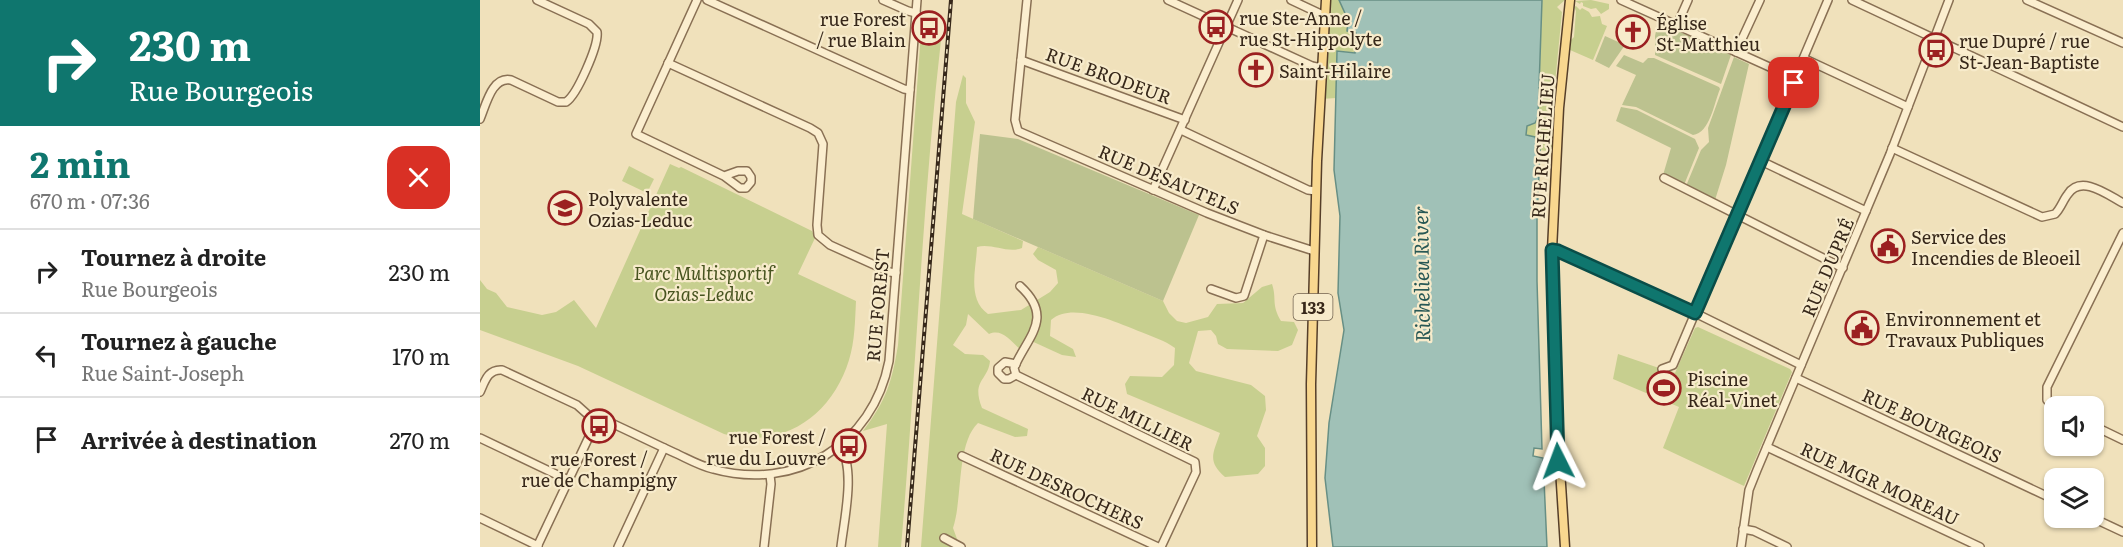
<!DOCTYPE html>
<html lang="fr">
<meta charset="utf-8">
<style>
body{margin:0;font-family:Literata,serif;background:#f2f2f2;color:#222;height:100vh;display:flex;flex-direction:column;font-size:22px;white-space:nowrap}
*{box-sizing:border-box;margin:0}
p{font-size:20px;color:#767676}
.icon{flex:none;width:33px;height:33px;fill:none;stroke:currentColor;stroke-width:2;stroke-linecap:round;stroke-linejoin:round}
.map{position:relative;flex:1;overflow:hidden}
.drawer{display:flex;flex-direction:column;background:#fff;width:480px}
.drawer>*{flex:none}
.hud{background:#0f766e;color:#fff;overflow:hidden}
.buttons{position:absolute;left:1564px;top:396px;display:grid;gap:12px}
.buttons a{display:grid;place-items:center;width:60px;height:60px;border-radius:12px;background:#fff;box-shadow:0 2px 4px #0004;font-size:30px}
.pin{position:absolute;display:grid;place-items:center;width:51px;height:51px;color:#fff;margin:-26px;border-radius:12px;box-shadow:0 3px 9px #0006}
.me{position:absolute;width:66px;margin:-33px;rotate:357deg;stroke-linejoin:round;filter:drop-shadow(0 0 4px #0008)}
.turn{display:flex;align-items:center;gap:21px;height:126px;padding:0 30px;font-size:27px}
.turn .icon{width:78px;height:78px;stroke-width:2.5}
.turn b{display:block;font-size:42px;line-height:51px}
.round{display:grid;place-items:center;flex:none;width:63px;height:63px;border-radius:18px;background:#f2f2f2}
.head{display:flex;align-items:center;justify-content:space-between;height:102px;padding:0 30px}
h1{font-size:36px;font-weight:700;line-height:45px;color:#0f766e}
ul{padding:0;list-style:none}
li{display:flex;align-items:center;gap:18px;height:84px;padding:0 30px;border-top:2px solid #e0e0e0}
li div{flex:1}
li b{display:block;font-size:22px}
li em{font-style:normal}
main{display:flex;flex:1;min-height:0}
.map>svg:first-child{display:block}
.green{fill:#c7cf8f}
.cemetery{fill:#bcc28f}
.water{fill:#a0c1b7;stroke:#678f85;stroke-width:1.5}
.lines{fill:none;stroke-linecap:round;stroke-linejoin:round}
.minor-casing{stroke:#897054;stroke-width:10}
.major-casing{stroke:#553e29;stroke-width:11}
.minor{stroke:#fbeecf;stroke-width:7}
.major{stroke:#f8d78f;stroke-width:8}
.rail-casing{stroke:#37281a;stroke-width:4}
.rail{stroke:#f7ebcb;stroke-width:1.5;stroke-dasharray:4.5;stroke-linecap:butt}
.route-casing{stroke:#0a4d48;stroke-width:15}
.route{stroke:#0f766e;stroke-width:10}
.labels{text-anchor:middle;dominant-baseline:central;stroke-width:4.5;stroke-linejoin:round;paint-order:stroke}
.shield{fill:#f7ebcb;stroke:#71624f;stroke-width:1.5}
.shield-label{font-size:16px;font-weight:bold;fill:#37281a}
.poi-label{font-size:18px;fill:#37281a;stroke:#f7ebcb;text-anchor:start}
.street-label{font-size:18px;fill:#37281a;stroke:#f7ebcb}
.park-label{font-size:18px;font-style:italic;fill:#47541f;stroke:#f7ebcb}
.water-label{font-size:20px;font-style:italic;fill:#285855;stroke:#f7ebcb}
</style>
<main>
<section class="drawer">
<div class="hud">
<div class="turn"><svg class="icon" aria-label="right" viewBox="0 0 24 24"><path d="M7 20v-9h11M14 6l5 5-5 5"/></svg><div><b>230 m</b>Rue Bourgeois</div></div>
</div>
<div class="head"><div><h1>2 min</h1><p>670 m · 07:36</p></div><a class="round" style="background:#d93025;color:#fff"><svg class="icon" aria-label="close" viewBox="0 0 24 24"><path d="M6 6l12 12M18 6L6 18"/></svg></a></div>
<ul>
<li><svg class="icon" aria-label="right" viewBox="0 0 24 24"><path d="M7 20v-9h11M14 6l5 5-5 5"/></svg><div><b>Tournez à droite</b><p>Rue Bourgeois</p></div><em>230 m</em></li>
<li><svg class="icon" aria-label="left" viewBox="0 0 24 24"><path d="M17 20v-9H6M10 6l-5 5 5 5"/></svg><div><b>Tournez à gauche</b><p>Rue Saint-Joseph</p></div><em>170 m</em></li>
<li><svg class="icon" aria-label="arrive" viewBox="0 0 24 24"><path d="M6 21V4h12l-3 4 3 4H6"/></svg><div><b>Arrivée à destination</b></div><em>270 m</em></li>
</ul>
</section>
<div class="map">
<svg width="1643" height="547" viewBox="0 0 1643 547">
<rect width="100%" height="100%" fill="#f0e1bb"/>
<g class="green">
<path d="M848 0H859L868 20 867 30 876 33V53L857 51 856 98 841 99Z"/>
<path d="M1062 0H1085L1077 7 1082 12 1075 83 1071 84 1076 96 1072 152 1060 150 1055 137 1046 135 1047 126 1055 123 1058 117Z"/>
<path d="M1111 0 1129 4V9L1121 14 1116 8 1111 9 1103 6V3L1101 2 1100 4 1095 1Z"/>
<path d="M1096 6 1100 10 1102 8 1109 12 1112 17 1120 16 1122 24 1127 26 1113 60 1090 50 1091 40 1094 37 1096 11 1094 7Z"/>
<path d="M442 19 462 31C442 203 436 375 421 547H398L407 424 383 431C406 401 412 382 418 345Z"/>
<path d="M483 75 486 78V103L495 122 482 214 543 241 542 248C528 254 512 243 497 247 496 270 487 299 508 314L541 310 570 292 578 283 576 270 558 260 553 254 558 247 683 301 689 313 697 321 706 323 728 317 737 304 763 303 782 287 792 284C797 299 791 304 801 321L814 322 818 330 812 345 798 351 747 349 738 344 736 336 731 330 718 331 709 363 716 371 771 385 785 396 786 410 777 436 785 448V466L778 474 745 477C727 461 733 454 740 433L647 394 645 384 650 376 682 377 694 365 695 348C684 340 673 337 661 332 638 323 592 301 571 320L570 336 593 349 596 357 582 355 547 339 541 350C531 342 523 328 509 334L488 314 486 325 473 345 485 354 503 355 510 361C508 381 491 380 502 408L548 429 547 436 535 437 498 423C476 444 483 498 473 528L480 547H441L476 102Z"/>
<path d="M190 164 199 168 201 167 332 231 335 238 318 274 376 301C375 320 375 341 369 360 352 416 302 450 244 434L98 366 0 330V280L7 289 16 293 27 307 62 315 76 312 94 300 116 328Z"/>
<path d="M149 166 174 179 167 193 142 181Z"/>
<path d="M1218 327 1310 369 1312 372 1264 486 1183 448 1199 407 1133 379 1138 354 1179 368 1178 372 1189 370 1195 373 1215 328Z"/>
</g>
<g class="cemetery">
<path d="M1178 22 1251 55 1241 84 1175 55V36Z"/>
<path d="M1125 36 1145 45 1129 68 1115 61Z"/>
<path d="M1144 55 1163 63 1168 58H1174L1239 87 1240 89C1234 103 1230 133 1213 135L1156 107 1142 105 1156 75 1136 66Z"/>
<path d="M1254 57 1269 64 1246 165 1235 200 1206 186 1221 150 1229 142 1228 128Z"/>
<path d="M1141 107 1157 110 1215 139 1219 148 1204 185 1183 175 1191 148 1136 121Z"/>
<path d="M500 134 538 139 719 215 683 301 493 219Z"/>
</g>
<g class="water">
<path d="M859 0H1062L1058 117 1055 123 1047 126 1046 135 1055 137 1060 150 1057 220V281L1062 449 1054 448 1053 456 1063 458 1067 547H853L845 478 849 423 864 330 858 293 860 216 854 170 857 51 875 53 876 33 867 31 868 20Z"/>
<path d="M1187 375 1195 378 1192 386 1198 389 1194 400 1172 391 1177 380 1184 382Z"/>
</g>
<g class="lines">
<defs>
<g id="minor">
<path d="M217 0 156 134 244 176 260 188H266L271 182V177L267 171H258L244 176"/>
<path d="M227 0 424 89 430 90"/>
<path d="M403 0 428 11 436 13"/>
<path d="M547 0 535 120 538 131 727 213 784 235 834 251"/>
<path d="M688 0 832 66 841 68"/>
<path d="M811 0 845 16"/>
<path d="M1141 0 1316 79"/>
<path d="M1372 0 1643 127"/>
<path d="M1547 0 1643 43"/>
<path d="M1197 25 1208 0"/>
<path d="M1256 52 1280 0"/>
<path d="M1325 59 1428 107"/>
<path d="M541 60 705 120"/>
<path d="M188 63 330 128 338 133 343 144 337 225 338 235 350 245 410 272 416 273"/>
<path d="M0 119C6 105 12 76 31 80L78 102H86C97 95 119 45 117 32L109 24 57 0"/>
<path d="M701 130 828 190 836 191"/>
<path d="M1412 148 1562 217 1575 214C1581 208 1583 200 1588 194 1601 174 1628 195 1643 203"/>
<path d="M1281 161 1386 211"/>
<path d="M1184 178 1363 268"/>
<path d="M673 190 758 0"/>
<path d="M1072 250 1078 251 1209 310 1321 365"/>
<path d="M540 286C575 318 547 337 534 368L536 375 715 462 716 472 681 547"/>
<path d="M731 289 756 298 764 296 784 235"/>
<path d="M536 364 525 362 518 368V373L524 379H529L536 375"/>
<path d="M1182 369 1193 365 1348 0"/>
<path d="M1316 378 1575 500"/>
<path d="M0 392C5 381 8 369 22 370L97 405 116 422H129C151 432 173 443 195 453 208 459 220 466 233 469 315 492 393 445 409 361L437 0"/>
<path d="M1575 408 1567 400V387L1643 233"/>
<path d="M1614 426 1643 440"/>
<path d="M0 438 88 480"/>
<path d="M360 446C376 469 364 520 361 547"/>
<path d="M1287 447 1500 547"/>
<path d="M482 456 678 547"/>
<path d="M0 518 58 546"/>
<path d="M1613 518 1643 532"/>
<path d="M1263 529 1274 531 1307 547"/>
<path d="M464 538 481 547"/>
<path d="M57 547 116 422"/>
<path d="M138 547 184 448"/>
<path d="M284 547 291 484 290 475"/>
<path d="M1261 547 1269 490 1277 470 1410 154 1469 0"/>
</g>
<g id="major">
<path d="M832 547 831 384 837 161 846 0"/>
<path d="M1085 547 1075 390 1072 250 1079 108 1090 0"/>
</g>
</defs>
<use href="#minor" class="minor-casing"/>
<use href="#major" class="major-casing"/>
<use href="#minor" class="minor"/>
<use href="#major" class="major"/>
<defs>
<path id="rail" d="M427 547 471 0"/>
</defs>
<use href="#rail" class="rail-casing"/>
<use href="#rail" class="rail"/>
</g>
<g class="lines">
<defs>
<path id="route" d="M1078 461 1072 250 1078 251 1215 313 1314 83"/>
</defs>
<use href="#route" class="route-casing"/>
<use href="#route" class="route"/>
</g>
<defs>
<symbol id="bus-ring" viewBox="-11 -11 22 22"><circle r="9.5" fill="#f7ebcb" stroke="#9b2021" stroke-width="1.5"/><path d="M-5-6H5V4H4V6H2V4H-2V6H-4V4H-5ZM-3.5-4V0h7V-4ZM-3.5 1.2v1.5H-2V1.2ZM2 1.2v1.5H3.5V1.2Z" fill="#9b2021"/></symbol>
<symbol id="church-ring" viewBox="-11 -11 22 22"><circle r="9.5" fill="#f7ebcb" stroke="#9b2021" stroke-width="1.5"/><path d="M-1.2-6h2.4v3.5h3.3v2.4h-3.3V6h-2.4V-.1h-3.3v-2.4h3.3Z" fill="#9b2021"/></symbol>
<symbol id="school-ring" viewBox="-11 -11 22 22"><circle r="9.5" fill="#f7ebcb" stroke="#9b2021" stroke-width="1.5"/><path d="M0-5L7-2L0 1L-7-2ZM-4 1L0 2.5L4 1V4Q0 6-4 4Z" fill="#9b2021"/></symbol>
<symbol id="civic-ring" viewBox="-11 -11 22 22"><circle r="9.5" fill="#f7ebcb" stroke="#9b2021" stroke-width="1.5"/><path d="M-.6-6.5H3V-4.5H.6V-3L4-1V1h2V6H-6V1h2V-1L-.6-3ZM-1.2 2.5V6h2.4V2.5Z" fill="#9b2021"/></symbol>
<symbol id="stadium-ring" viewBox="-11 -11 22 22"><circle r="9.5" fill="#f7ebcb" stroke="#9b2021" stroke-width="1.5"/><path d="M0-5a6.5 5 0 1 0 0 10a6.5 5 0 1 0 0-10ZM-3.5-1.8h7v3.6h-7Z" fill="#9b2021"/></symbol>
</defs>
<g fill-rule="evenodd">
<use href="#bus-ring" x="717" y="8" width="38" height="38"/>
<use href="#bus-ring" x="430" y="9" width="38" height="38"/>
<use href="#church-ring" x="1134" y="13" width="38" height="38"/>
<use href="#bus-ring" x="1437" y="31" width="38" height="38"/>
<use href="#church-ring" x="757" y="51" width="38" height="38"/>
<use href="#school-ring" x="66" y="189" width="38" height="38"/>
<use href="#civic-ring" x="1389" y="227" width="38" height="38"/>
<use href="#civic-ring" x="1363" y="309" width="38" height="38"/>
<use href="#stadium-ring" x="1165" y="369" width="38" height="38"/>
<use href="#bus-ring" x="100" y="407" width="38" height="38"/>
<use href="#bus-ring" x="350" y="427" width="38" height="38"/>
</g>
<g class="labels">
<rect class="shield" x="813.5" y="294" width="39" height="26" rx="4.5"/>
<g class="shield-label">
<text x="833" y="307">133</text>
</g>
<g class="poi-label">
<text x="759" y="17">rue Ste-Anne /<tspan x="759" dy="21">rue St-Hippolyte</tspan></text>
<text x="426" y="18" text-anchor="end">rue Forest<tspan x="426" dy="21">/ rue Blain</tspan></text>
<text x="1176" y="22">Église<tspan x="1176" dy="21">St-Matthieu</tspan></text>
<text x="1479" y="40">rue Dupré / rue<tspan x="1479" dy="21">St-Jean-Baptiste</tspan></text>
<text x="799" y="70">Saint-Hilaire</text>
<text x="108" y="198">Polyvalente<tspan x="108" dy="21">Ozias-Leduc</tspan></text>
<text x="1431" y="236">Service des<tspan x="1431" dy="21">Incendies de Bleoeil</tspan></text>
<text x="1405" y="318">Environnement et<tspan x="1405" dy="21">Travaux Publiques</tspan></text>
<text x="1207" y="378">Piscine<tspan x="1207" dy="21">Réal-Vinet</tspan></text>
<text x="346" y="436" text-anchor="end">rue Forest /<tspan x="346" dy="21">rue du Louvre</tspan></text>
<text x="119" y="458" text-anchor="middle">rue Forest /<tspan x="119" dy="21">rue de Champigny</tspan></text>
</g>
<g class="street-label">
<text transform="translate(629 75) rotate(20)">RUE BRODEUR</text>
<text transform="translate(1062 146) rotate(-86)">RUE RICHELIEU</text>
<text transform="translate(689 179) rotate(23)">RUE DESAUTELS</text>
<text transform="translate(1347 267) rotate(-67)">RUE DUPRÉ</text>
<text transform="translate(397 305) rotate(-85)">RUE FOREST</text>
<text transform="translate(658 418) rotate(26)">RUE MILLIER</text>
<text transform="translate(1452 425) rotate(25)">RUE BOURGEOIS</text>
<text transform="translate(1400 483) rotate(25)">RUE MGR MOREAU</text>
<text transform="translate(587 488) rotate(25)">RUE DESROCHERS</text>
</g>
<g class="park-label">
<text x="224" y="272">Parc Multisportif<tspan x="224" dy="21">Ozias-Leduc</tspan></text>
</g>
<g class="water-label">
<text transform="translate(940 274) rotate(-91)">Richelieu River</text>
</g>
</g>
</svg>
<div class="buttons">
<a><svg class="icon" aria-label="sound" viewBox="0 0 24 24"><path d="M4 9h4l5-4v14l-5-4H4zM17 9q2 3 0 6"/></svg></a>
<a><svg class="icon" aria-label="layers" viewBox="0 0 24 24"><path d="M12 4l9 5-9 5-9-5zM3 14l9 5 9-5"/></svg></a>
</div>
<div class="pin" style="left:1314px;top:83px;background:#d93025"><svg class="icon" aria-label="arrive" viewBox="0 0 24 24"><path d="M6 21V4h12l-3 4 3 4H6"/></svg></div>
<svg class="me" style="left:1078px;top:461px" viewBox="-20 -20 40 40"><path d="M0-17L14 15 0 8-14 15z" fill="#0f766e" stroke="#fff" stroke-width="4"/></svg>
</div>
</main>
